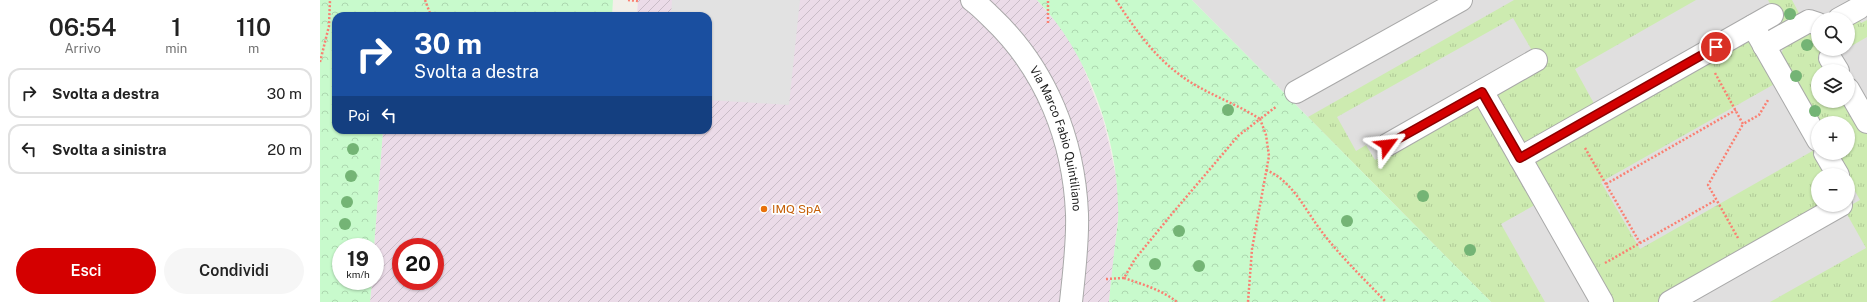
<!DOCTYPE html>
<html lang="it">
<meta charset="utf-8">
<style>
body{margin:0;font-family:"Public Sans",sans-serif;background:#f6f6f6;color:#222;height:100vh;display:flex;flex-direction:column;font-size:15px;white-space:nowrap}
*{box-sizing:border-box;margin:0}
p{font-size:13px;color:#767676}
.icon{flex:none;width:22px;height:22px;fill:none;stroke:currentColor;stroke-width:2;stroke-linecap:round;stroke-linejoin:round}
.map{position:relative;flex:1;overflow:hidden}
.sheet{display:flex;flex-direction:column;background:#fff;width:320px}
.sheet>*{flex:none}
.hud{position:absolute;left:12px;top:12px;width:380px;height:122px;border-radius:12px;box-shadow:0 1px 3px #0004;background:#1a4fa0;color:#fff;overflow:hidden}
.fabs{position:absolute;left:1491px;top:12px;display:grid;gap:8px}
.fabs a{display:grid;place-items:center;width:44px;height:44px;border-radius:50%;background:#fff;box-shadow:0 1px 3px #0004;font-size:20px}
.speed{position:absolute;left:12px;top:238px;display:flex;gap:8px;font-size:20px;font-weight:700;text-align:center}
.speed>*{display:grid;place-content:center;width:52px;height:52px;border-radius:50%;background:#fff;box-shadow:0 1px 3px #0004;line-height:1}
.speed small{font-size:10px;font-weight:400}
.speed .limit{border:6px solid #d22;background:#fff;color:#111}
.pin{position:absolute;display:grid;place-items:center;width:34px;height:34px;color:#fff;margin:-17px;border:2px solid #fff;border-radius:50%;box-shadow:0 1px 4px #0007}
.me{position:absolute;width:44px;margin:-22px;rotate:60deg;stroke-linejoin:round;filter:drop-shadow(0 0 3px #0008)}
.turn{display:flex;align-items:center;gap:14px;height:84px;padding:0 16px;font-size:18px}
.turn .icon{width:52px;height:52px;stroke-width:2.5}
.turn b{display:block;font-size:28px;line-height:34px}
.then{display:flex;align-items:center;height:38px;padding:0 16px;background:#0003;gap:8px;font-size:15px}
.eta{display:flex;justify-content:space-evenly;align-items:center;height:68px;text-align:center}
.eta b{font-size:24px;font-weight:600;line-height:28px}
.action{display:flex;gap:8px;margin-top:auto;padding:8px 16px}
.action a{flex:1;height:46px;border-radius:24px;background:#d40000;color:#fff;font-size:16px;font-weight:600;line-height:46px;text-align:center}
.action a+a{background:#f6f6f6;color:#222}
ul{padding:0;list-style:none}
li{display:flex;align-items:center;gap:12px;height:50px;margin:0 8px 6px;padding:0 8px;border:2px solid #e0e0e0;border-radius:12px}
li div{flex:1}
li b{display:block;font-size:15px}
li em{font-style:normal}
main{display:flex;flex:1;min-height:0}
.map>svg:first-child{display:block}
.residential{fill:#e0dfdf;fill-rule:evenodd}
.industrial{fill:url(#industrial-furrows);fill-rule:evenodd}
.grass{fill:url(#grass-tufts)}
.park{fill:url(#park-crowns)}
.parking{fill:#e2e2e2}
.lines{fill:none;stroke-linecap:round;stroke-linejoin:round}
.minor-casing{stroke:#a9a9a9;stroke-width:24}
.path{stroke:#fa8072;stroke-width:2.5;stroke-dasharray:2 2;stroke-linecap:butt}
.minor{stroke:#fff;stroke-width:22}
.tree{fill:#74b475}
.route-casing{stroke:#8a0000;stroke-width:10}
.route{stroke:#d40000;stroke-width:7}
.food-dot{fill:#e8710a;stroke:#fff;stroke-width:1.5}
.labels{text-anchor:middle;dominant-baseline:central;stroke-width:3.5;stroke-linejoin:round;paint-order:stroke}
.street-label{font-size:12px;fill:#222;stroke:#fff}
.food-label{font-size:12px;fill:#c56008;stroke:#fff;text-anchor:start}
</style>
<main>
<section class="sheet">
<div class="eta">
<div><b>06:54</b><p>Arrivo</p></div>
<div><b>1</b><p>min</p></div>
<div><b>110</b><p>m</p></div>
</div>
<ul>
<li><svg class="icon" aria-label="right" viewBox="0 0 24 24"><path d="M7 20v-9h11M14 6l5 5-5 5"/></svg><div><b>Svolta a destra</b></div><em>30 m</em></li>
<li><svg class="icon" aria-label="left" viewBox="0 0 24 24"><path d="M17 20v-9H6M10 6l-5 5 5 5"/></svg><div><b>Svolta a sinistra</b></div><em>20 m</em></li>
</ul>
<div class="action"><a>Esci</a><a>Condividi</a></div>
</section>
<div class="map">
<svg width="1547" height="302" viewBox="0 0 1547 302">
<defs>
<pattern id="industrial-furrows" width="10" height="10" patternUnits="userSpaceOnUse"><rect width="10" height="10" fill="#ebdbe8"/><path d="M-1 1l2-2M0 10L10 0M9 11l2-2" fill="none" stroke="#c9bcc7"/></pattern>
<pattern id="grass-tufts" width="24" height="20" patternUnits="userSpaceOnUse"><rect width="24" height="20" fill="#cdebb0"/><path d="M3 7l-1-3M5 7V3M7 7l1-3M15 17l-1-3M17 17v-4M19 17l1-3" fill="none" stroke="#b0c997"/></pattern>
<pattern id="park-crowns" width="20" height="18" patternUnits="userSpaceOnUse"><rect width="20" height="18" fill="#c8facc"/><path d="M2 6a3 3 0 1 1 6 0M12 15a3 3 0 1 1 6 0" fill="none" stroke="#acd6af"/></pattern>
</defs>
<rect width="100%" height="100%" fill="#f2efe9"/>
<path class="residential" d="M872 0H1547V302H1171ZM1498 19H1528V49H1498ZM1498 71H1528V101H1498ZM1498 123H1528V153H1498ZM1498 175H1528V205H1498Z"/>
<path class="industrial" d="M318 0H717L743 30 760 58 783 119 790 148 796 176 799 209 789 302H50L52 281H55L54 247 63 130H388V16H317ZM81 247H115V281H81Z"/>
<g class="grass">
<path d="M1194 0H1376L1255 69 1277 109 1203 151 1171 94 1221 66 1193 18 1017 117 1036 151 1046 145 1055 160 1161 99 1220 202 1181 224 1225 302H1171L988 117Z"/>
<path d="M1448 0H1472L1480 15 1446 35 1441 28 1458 18Z"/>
<path d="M1539 19 1541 23 1547 20V37L1528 48V25Z"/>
<path d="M1488 29 1496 43 1498 42V49H1525L1505 61 1511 71H1498V101H1528L1547 134V302H1450L1546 248 1524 209 1540 200 1528 179V175L1513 153H1528V123H1498L1460 60 1465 41Z"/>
<path d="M1430 34 1458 82 1281 182 1320 249 1496 149 1511 175H1498V205H1511L1340 302H1289L1208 160Z"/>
</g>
<g class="park">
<path d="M0 0H293L292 16H16V130H63L54 247H21V281H52L50 302H0Z"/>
<path d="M717 0H872L1171 302H789C791 281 793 260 796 238 797 228 799 218 798 208 798 137 767 51 717 0Z"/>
</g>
<path class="parking" d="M352 0H480L469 105 388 100V16H351Z"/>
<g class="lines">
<defs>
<g id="minor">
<path id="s1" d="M652 0C659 5 666 12 672 18 726 69 754 140 757 214 758 243 754 273 751 302"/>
<path d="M1519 19 1539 8 1546 0"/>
<path d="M1433 26 1498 140"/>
<path d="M1444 46 1489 21 1498 24"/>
<path d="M1510 58 1518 71"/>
<path d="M1528 89 1547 122"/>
<path d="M1162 91 1282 302"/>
<path d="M976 92 1141 0"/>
<path d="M1067 145 1216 60"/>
<path d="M1505 153 1518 175"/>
<path d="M1200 158 1452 15"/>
<path d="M1350 302 1521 205"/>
</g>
</defs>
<use href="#minor" class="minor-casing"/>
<g class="path">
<path d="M105 0 111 16"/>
<path d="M308 0 318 1"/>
<path d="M796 0C818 34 841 66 877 86 898 98 920 106 940 119L957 106"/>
<path d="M728 23V0"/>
<path d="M0 62 9 26 10 0"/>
<path d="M1395 73 1423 124 1439 115 1448 100"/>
<path d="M1265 148 1320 243"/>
<path d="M946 170C973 181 985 210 1002 232 1021 257 1044 279 1066 302"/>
<path d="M1286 184 1416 110"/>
<path d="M1418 238 1388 185 1423 124"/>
<path d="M1285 263 1396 200"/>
<path d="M804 278C822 284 842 290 857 302"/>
<path d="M786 279 804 278 815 259 851 215 918 136 940 119 946 135 949 156 932 249 928 302"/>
</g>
<use href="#minor" class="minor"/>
</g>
<g class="tree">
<circle cx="1470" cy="14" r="6"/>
<circle cx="1487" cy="45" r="6"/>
<circle cx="1476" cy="76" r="6"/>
<circle cx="908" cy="110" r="6"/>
<circle cx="1495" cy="111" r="6"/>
<circle cx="33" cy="149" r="6"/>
<circle cx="31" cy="176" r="6"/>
<circle cx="1103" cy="196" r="6"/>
<circle cx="27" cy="202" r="6"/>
<circle cx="1027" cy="221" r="6"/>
<circle cx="25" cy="224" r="6"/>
<circle cx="859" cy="231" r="6"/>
<circle cx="1150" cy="250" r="6"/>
<circle cx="835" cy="264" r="6"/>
<circle cx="879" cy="266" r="6"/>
</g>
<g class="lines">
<defs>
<path id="route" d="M1067 145 1162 92 1200 158 1396 47"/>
</defs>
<use href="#route" class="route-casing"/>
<use href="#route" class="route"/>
</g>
<circle class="food-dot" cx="444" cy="209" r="4"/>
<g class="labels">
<g class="street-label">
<text stroke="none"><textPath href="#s1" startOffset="167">Via Marco Fabio Quintiliano</textPath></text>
</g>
<g class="food-label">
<text x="452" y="209">IMQ SpA</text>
</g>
</g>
</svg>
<div class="fabs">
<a><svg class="icon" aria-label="search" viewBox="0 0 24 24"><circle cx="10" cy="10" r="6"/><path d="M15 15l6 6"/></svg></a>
<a><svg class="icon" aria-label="layers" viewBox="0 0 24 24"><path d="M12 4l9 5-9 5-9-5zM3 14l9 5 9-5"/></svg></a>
<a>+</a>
<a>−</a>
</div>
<div class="speed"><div>19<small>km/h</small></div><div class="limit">20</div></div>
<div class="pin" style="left:1396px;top:47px;background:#d93025"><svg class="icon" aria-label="arrive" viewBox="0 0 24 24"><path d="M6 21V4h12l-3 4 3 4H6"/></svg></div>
<svg class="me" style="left:1067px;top:145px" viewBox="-20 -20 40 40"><path d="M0-17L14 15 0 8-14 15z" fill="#d40000" stroke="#fff" stroke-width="4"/></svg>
<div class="hud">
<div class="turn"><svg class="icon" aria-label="right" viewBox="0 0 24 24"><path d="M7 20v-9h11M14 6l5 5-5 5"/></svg><div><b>30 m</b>Svolta a destra</div></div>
<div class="then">Poi<svg class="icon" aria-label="left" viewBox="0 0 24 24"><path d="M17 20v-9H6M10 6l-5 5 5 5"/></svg></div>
</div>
</div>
</main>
